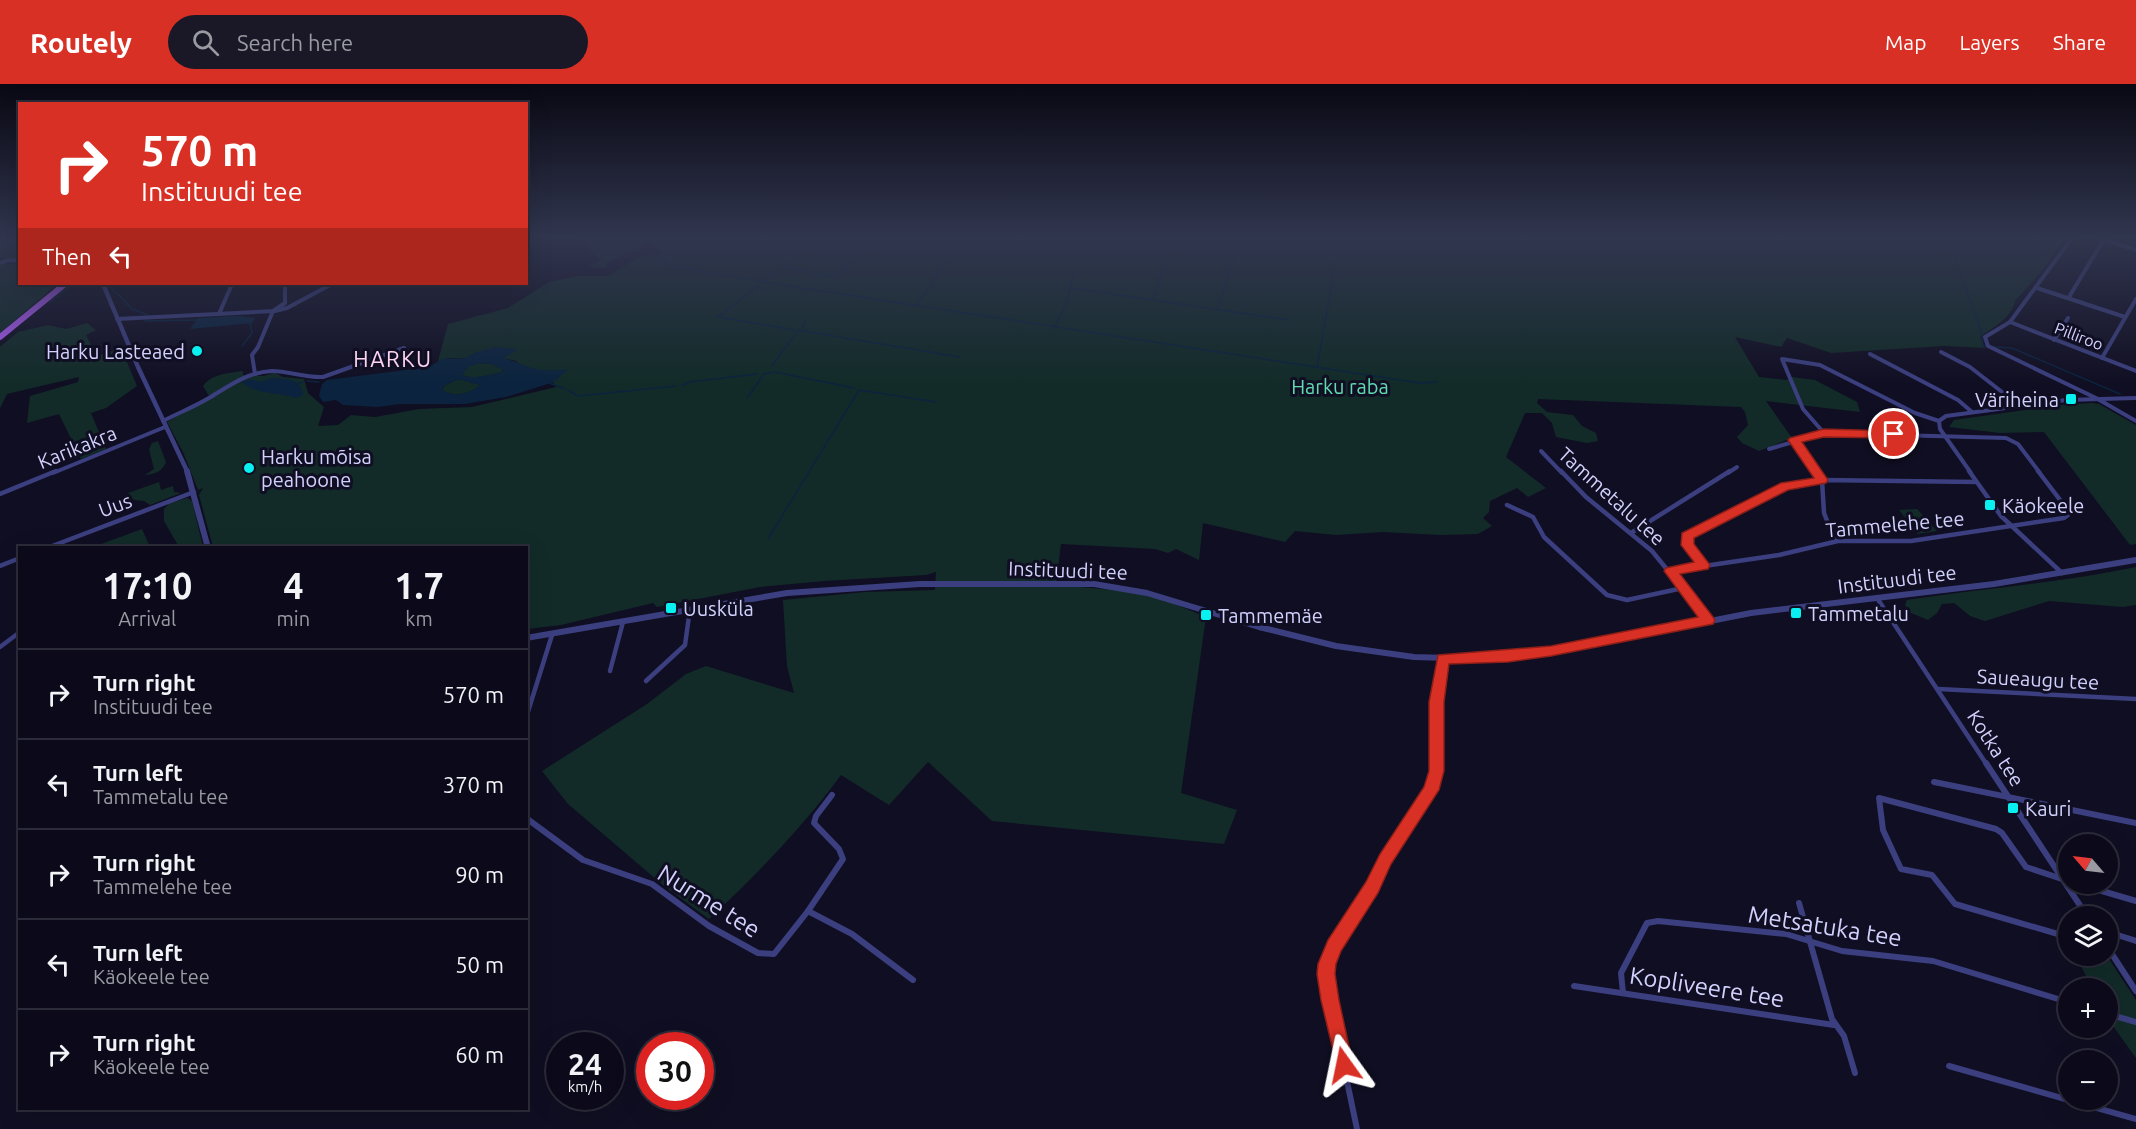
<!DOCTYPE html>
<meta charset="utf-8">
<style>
body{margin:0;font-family:Ubuntu,sans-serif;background:#1a1827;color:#f1f3f6;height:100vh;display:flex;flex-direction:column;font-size:22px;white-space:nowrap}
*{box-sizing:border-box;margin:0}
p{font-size:20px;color:#9a9aa2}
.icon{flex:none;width:33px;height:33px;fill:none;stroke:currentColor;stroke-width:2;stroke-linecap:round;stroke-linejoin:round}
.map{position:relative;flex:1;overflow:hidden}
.details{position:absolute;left:18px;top:462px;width:510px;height:564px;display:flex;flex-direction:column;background:#0c0a1a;border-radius:0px;box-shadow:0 6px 24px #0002,0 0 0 2px #2c2b39}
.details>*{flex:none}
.hud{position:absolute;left:18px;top:18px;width:510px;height:183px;border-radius:0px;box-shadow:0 6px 24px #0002,0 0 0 2px #2c2b39;background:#d93025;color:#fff;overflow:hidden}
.needle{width:39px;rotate:298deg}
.buttons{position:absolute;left:2058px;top:750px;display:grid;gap:12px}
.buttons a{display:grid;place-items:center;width:60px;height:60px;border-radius:50%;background:#0c0a1a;box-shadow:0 6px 24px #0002,0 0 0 2px #2c2b39;font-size:30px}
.speed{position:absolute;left:546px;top:948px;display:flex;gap:12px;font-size:30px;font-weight:700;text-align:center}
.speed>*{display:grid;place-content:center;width:78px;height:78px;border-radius:50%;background:#0c0a1a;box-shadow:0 6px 24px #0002,0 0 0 2px #2c2b39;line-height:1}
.speed small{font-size:15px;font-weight:400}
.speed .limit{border:9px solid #d22;background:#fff;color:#111}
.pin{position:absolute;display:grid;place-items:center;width:51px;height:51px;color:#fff;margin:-26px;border:3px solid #fff;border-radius:50%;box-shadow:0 2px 6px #0007}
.me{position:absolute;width:66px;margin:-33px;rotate:348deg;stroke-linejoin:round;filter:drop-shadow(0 0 4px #0008)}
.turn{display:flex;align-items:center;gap:21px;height:126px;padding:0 24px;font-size:27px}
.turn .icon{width:78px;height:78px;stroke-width:2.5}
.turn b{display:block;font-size:42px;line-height:51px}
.then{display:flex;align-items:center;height:57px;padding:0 24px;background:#0003;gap:12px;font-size:22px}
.eta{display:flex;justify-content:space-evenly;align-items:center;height:102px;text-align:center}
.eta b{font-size:36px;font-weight:700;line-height:42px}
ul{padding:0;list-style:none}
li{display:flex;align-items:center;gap:18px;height:90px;padding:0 24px;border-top:2px solid #2c2b39}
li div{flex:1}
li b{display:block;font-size:22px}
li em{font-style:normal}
header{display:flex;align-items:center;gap:36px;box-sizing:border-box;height:84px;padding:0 30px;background:#d93025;color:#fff}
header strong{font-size:28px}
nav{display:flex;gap:33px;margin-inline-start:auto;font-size:21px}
.search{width:420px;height:54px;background:#1a1827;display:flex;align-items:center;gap:15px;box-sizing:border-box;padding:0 21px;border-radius:33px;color:#9a9aa2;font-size:22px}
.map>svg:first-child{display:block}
.green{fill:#122b28}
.water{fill:#0b233e;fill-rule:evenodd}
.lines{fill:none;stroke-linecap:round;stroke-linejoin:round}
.stream{stroke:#0b233e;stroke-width:1.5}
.minor-far2{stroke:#3b3f7f;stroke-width:4}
.minor-far1{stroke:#3b3f7f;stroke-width:4.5}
.minor{stroke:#3b3f7f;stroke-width:6}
.tertiary-far1{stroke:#3b3f7f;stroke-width:4.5}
.tertiary{stroke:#3b3f7f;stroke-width:6}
.primary{stroke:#af5cf9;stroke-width:6}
.route{fill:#d93025;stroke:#8d1f18;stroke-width:1.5}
.poi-dot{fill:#09f0f1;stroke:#100e22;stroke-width:2}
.labels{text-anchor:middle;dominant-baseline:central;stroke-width:6;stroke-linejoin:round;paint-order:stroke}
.far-street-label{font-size:16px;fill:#d2d1fd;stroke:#100e22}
.poi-label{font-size:20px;fill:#d2d1fd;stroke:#100e22;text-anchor:start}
.park-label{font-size:20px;fill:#60dab0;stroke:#100e22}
.street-label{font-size:20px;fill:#d2d1fd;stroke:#100e22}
.quarter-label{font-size:22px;letter-spacing:1.5px;fill:#fdd3f2;stroke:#100e22}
.near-street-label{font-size:24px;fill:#d2d1fd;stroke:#100e22}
</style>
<header>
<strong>Routely</strong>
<div class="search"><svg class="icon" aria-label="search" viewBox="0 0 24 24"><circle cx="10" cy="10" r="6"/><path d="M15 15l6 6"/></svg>Search here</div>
<nav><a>Map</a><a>Layers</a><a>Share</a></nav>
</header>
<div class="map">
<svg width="2136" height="1045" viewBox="0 0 2136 1045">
<rect width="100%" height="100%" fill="#100e22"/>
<g class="green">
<path d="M0 154H19V176L0 173Z"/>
<path d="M579 154H2065L2042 187 2015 217C2012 234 1992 244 1980 253L1985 264 1944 262 1831 269 1787 254 1781 263 1735 253 1759 293 1786 296 1792 293 1815 296 1857 318 1860 328 1766 317 1792 354 1759 367 1742 359 1737 353 1748 341 1745 328 1741 323 1538 315 1537 319 1547 328 1573 331 1582 342 1596 349 1598 357 1587 359 1556 353 1552 339 1542 329H1525L1506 373 1546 404 1528 413 1517 404 1490 417 1489 428 1483 434 1492 442 1478 450 1440 451 1383 448 1336 451 1295 447 1285 458 1203 439 1199 476 1176 465 1168 469 1155 465 1061 460 1056 501 1137 508 1163 515 1206 533 1181 709 1237 726 1224 760 992 737 928 678 889 721 841 691C802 744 757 790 709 835L664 802 568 720 542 687 647 620 686 590 706 582 794 609 787 582 783 516 865 508 935 506 936 488 926 491 824 497 760 503 657 523 653 519 561 541 527 545 526 464 213 463 199 411 203 404 198 406 183 368 167 338 184 328 186 324 209 312 203 302C211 290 229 289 243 287V291L263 292 275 289 283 293 304 295 308 309 324 323 318 342 338 341 351 331 375 333 419 325 472 323 556 303 545 288 522 283 516 277 502 274 509 270 477 268 466 274H449L438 277 448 240 508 224 549 198 578 192H608L639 173 654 170 658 171 662 167 646 157 637 165 606 179V184L588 183 600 176Z"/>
<path d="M5 179 19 181 20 200H55L47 209 0 249V182Z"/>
<path d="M87 239 96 246 86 251 97 272 121 264 137 302 106 324 91 329 106 365 81 375 59 330 27 339 30 312 78 298 79 293 7 310 0 324V263L18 248 48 241 66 245Z"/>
<path d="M480 279 491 280 504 285 502 288C491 291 473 296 462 291L468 282Z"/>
<path d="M458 295 481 301C470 310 453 314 442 306L445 301Z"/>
<path d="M2092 319 2099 320 2136 341V460L2130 461 2044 348 2000 349 1949 343 1954 336 2061 321Z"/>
<path d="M158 357 166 378C162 388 155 390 145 391L154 385 149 365 152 359Z"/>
<path d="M159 398 161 406 173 402 174 408 181 409 150 421 144 417 134 416 128 409Z"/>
<path d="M187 414 192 417 203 463H179L164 437V425L170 419Z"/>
<path d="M1917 425 1937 447 1918 450 1899 426Z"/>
<path d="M142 445 150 463H93Z"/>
<path d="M2136 483V521L2123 523 2049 517 1985 537 1970 532 1954 519 1942 520 1937 529 1928 536 1911 529 1905 521 1907 516C1983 504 2060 499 2136 483Z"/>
<path d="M2076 872H2107L2136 916V974L2108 935V904H2092Z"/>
</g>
<g class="water">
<path d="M240 232 255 234 252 239 190 245 198 234Z"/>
<path d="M495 263 516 265V267L503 274C531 282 535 290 568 285L554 298 506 313 465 320H400L378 323 343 321 336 316 323 318 319 312 322 300 327 296 429 283 442 275 466 274 477 268ZM480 279 491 280 504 286 502 288C490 291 473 296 462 291L468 283ZM458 295 480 301C470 310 454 314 442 306L445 301Z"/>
<path d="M271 294C284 294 302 295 303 311L296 314C278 308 257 311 241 298L250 295 261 298Z"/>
</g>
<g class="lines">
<g class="stream">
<path d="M620 154 640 162 638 166 649 169"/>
<path d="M1948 154 1981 247 1983 262H1985"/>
<path d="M652 171 673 182 764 198 1420 299 1437 298"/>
<path d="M783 183 823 154"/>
<path d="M780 186 783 183 834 193 878 154"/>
<path d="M765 197 777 189"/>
<path d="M109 200 114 208"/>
<path d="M759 201 718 233 794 246"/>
<path d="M1071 204 1289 236"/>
<path d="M116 208 132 225 148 231"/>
<path d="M1153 216 1173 154"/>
<path d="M50 218 73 200"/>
<path d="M916 222 963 154"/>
<path d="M1218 225 1239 154"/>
<path d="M145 237 198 236"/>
<path d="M802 244 806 235"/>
<path d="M1054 244 1066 220 1074 189"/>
<path d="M242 262 252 249 250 238"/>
<path d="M1993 263 2012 264 2120 310"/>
<path d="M772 282 798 246 960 273"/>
<path d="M1317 283 1340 154"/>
<path d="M763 290 775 288 854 304"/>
<path d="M307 297 319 298"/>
<path d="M549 299 565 305"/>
<path d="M295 300 303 298"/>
<path d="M682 302 689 298 758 290"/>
<path d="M568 306 578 312 676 302"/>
<path d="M747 314 764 290"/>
<path d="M768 455 859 306 936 318"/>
</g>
<g class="minor-far2">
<path d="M2072 154 2010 238 2136 287"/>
<path d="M2100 154 2136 166"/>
<path d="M0 179 9 176 20 177"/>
<path d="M2037 204 2125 233"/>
<path d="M2069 213 2104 155"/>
<path d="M219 230 232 200"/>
<path d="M117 235 275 227 287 224 332 200"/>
<path d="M2010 238 1985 253 1988 262 2096 314 2136 337"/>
<path d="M2054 256 2068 234"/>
<path d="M1941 268 1970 283 2020 322"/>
<path d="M1870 270 1958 316 1972 328"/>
<path d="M2102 274 2136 215"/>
<path d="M255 290 252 271 258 263 273 227 285 219V200"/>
<path d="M163 337C178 329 194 323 209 314 229 302 247 288 272 287 289 287 305 294 323 293L404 264"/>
<path d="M1824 349 1803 325 1782 275 1820 281 1915 329 1939 337"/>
<path d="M1794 356 1817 389"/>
<path d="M1769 365 1824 349 2006 354 2018 360 2040 389"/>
<path d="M1541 367 1562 389"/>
<path d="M53 389 165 343"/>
<path d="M1728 389 1737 383"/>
<path d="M1971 389 1940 345 1939 337 1946 332 2066 316 2136 314"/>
</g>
<g class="minor-far1">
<path d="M1561 387 1586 413 1652 467 1708 536"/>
<path d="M1816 387 1822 396 1824 429 1835 457"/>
<path d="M1969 387 2001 432 2062 489"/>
<path d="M0 410 56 387"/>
<path d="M1507 421 1533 433 1544 453 1607 511 1627 516 1683 504"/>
<path d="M1631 449 1730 387"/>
<path d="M47 464 194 408"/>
<path d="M1703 481 1688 461 1687 452 1785 402 1822 396 1976 398"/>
<path d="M0 482 20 474"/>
<path d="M1670 487 1779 471 1838 457H1911L2064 434 2068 431 2067 425 2038 387"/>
<path d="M1877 514 1987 681"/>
<path d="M0 563 20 548"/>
<path d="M610 587 623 538"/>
<path d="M646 597 685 561 690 525"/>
<path d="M1938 605 2136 615"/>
<path d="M526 634 552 551"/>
<path d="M1437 681V619L1443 575"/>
</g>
<g class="minor">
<path d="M1986 679 2087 832"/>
<path d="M1934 698 2136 739"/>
<path d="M526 734 583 776 652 800 709 842 758 869 774 870 808 827 852 850 913 896"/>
<path d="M2068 797 2026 783 2002 749 1996 745 1879 714 1883 746 1901 785 1932 791 1955 820 2068 853"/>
<path d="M2078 800 2136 817"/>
<path d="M1799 819 1832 935 1844 952 1855 989"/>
<path d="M808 827 843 775 839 765 814 739 816 732 832 711"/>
<path d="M2108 848 2136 857"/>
<path d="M2108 864 2136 907"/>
<path d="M1574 902 1834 941"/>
<path d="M1623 909 1621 889 1647 839 1658 837 1786 850 1842 867 1933 877 2068 918"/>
<path d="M2108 930 2136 938"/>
<path d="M1949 982 2136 1035"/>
<path d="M1357 1045 1330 916 1327 880 1334 862 1372 803 1386 775 1431 706 1437 679"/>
</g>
<path class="tertiary-far1" d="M103 200 138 283 188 389"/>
<g class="tertiary">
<path d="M187 387 208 464"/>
<path d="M526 554 787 509 920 500H1094L1147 509 1259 543 1336 562 1414 573 1480 575 1558 567 1751 529 1994 500 2136 476"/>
</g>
<path class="primary" d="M0 253 65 200"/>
</g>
<linearGradient id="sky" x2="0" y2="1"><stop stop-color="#090813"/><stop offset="0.51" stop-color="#31364f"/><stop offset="1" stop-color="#31364f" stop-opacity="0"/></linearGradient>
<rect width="2136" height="300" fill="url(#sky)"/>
<path class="route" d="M1824 345 1894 347 1900 350 1894 354 1824 353 1802 358 1828 396 1826 399 1788 406 1694 454V460L1710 481 1708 485 1680 490 1713 533 1715 536 1713 540 1551 572 1508 578 1449 580 1444 618V687L1439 706 1391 780 1378 809 1341 867 1336 880 1335 890 1339 916 1353 981 1351 987 1344 990 1338 987 1321 916 1317 890 1318 880 1328 856 1366 798 1380 770 1424 703 1429 687V618L1438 571 1551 562 1698 533 1664 487 1666 484 1694 478 1681 461 1682 449 1781 399 1814 394 1788 356 1790 354Z"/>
<g class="poi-dot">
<circle cx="197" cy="267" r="6"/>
<rect x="2065" y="309" width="12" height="12" rx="3"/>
<circle cx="249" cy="384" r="6"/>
<rect x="1984" y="415" width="12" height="12" rx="3"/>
<rect x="665" y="518" width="12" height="12" rx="3"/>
<rect x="1790" y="523" width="12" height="12" rx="3"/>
<rect x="1200" y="525" width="12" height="12" rx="3"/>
<rect x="2007" y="718" width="12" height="12" rx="3"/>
</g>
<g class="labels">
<g class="far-street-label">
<text transform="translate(2079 252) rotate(21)">Pilliroo</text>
</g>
<g class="poi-label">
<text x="185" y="267" text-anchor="end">Harku Lasteaed</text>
<text x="2059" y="315" text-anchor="end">Väriheina</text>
<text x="261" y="372">Harku mõisa<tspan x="261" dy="23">peahoone</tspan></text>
<text x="2002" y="421">Käokeele</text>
<text x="683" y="524">Uusküla</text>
<text x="1808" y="529">Tammetalu</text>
<text x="1218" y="531">Tammemäe</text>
<text x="2025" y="724">Kauri</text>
</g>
<g class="park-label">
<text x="1340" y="302">Harku raba</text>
</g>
<g class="street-label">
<text transform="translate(77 363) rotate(-22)">Karikakra</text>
<text transform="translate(1612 412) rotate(42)">Tammetalu tee</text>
<text transform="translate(115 421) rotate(-20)">Uus</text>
<text transform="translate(1895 440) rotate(-5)">Tammelehe tee</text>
<text transform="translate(1068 486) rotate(2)">Instituudi tee</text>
<text transform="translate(1897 495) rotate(-7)">Instituudi tee</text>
<text transform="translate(2038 595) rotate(3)">Saueaugu tee</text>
<text transform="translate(1996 664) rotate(57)">Kotka tee</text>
</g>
<g class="quarter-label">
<text x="393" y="274">HARKU</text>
</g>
<g class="near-street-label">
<text transform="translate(709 817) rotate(32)">Nurme tee</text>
<text transform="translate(1825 842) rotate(9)">Metsatuka tee</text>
<text transform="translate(1707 903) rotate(9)">Kopliveere tee</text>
</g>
</g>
</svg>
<div class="buttons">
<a><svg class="needle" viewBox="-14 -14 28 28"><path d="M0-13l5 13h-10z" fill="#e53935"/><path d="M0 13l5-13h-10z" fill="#9a9aa2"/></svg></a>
<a><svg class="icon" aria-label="layers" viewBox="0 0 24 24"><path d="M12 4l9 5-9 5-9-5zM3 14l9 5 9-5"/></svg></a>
<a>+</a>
<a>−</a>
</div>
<div class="speed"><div>24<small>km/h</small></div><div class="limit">30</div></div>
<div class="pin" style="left:1894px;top:350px;background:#d93025"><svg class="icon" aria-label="arrive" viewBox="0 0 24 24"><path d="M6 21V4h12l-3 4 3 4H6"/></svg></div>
<svg class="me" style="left:1344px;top:981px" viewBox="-20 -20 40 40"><path d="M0-17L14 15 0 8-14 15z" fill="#d93025" stroke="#fff" stroke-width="4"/></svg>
<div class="hud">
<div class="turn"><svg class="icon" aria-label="right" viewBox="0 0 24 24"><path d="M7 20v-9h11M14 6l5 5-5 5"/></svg><div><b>570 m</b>Instituudi tee</div></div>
<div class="then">Then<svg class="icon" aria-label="left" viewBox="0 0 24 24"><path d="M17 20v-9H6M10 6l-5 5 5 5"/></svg></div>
</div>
<section class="details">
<div class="eta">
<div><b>17:10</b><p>Arrival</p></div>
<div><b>4</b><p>min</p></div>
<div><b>1.7</b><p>km</p></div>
</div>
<ul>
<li><svg class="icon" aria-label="right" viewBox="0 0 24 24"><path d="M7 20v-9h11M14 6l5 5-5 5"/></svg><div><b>Turn right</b><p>Instituudi tee</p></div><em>570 m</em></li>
<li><svg class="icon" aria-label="left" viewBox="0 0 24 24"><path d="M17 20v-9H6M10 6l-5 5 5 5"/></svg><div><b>Turn left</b><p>Tammetalu tee</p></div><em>370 m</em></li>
<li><svg class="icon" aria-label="right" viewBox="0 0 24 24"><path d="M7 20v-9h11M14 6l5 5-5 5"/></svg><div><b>Turn right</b><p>Tammelehe tee</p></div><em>90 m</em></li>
<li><svg class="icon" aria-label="left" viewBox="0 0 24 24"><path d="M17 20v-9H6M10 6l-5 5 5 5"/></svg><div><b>Turn left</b><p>Käokeele tee</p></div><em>50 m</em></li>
<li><svg class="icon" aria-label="right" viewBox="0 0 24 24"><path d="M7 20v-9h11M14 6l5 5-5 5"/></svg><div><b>Turn right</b><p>Käokeele tee</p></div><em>60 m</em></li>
</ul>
</section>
</div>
